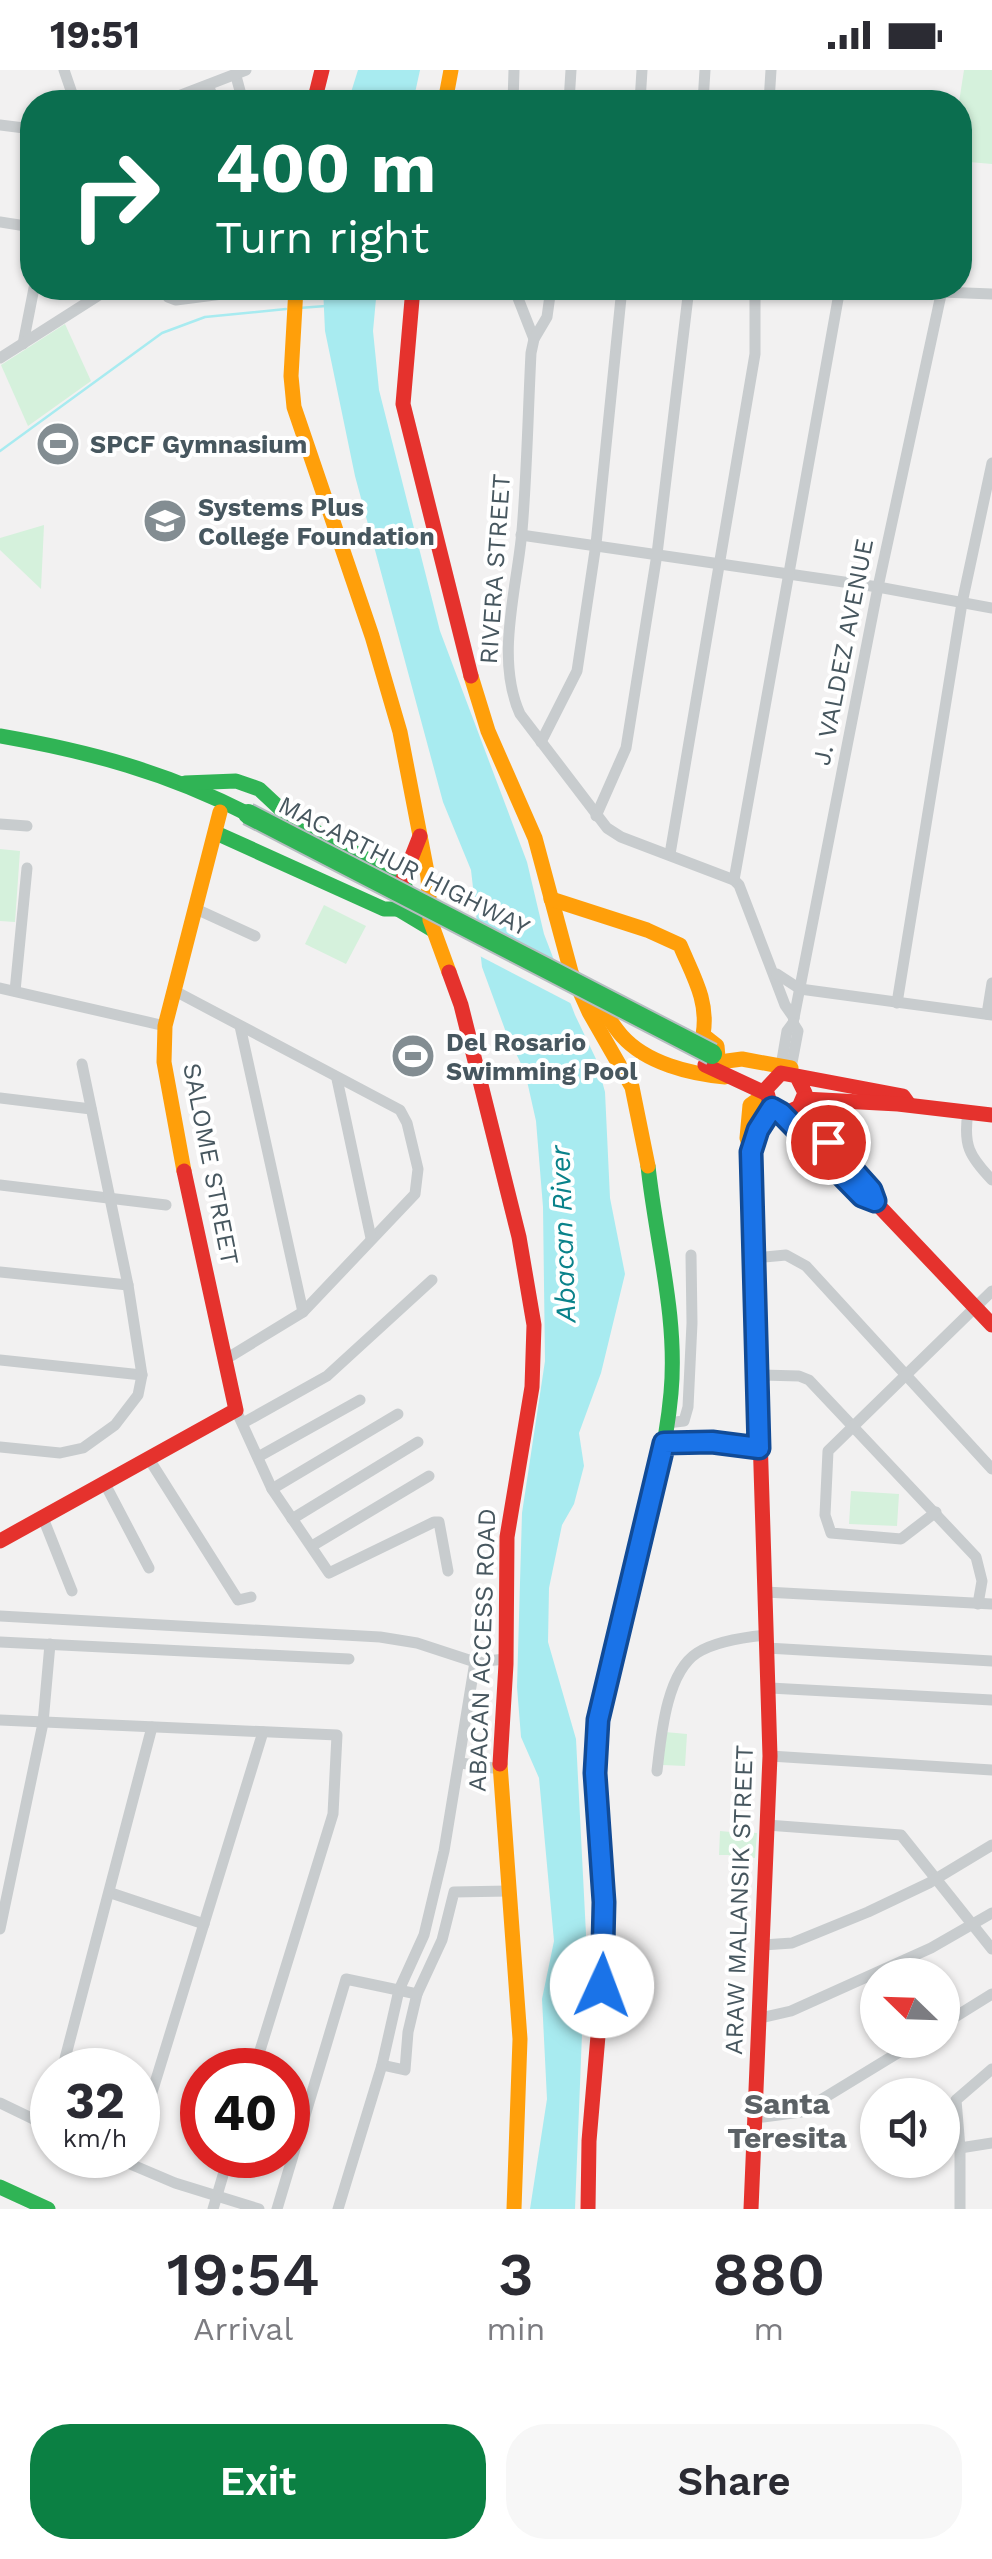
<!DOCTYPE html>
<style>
body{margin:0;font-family:"Work Sans",sans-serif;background:#f7f7f7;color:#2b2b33;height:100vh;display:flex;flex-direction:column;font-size:38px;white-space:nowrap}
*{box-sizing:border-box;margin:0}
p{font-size:32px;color:#7c7c81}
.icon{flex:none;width:55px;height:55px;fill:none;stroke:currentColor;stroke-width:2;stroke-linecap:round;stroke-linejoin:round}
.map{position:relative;height:2139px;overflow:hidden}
.details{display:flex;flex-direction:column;background:#fff;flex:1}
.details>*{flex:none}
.banner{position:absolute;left:20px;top:20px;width:952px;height:210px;border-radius:40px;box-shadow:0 2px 8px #0004;background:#0b6e4f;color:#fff;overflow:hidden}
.needle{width:65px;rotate:293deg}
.buttons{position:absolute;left:860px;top:1888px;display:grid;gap:20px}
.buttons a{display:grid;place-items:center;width:100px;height:100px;border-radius:50%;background:#fff;box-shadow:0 2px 8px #0004;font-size:50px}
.speed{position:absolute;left:30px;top:1978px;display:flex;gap:20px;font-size:50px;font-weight:700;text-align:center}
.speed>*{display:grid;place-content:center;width:130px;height:130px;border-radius:50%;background:#fff;box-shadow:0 2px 8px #0004;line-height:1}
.speed small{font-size:25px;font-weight:400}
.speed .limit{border:15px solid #d22;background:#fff;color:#111}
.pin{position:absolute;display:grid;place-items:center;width:85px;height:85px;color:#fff;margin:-42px;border:5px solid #fff;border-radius:50%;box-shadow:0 2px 10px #0007}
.me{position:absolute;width:110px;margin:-55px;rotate:2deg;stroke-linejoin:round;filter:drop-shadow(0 0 8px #0008)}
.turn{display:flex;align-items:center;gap:35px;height:210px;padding:0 30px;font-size:45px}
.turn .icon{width:130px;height:130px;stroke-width:2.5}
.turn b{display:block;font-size:70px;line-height:85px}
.eta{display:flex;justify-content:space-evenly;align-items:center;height:170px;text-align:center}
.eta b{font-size:60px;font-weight:600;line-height:70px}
.action{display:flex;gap:20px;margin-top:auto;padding:20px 30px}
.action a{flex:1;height:115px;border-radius:40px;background:#0b8043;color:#fff;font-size:40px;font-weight:600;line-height:115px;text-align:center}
.action a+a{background:#f7f7f7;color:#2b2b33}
.status{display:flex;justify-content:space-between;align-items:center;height:70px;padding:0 50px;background:#fff;direction:ltr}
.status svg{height:28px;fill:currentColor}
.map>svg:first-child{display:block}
.green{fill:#d5f1dc}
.water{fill:#a8ebf0}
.pier{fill:#f2f1f1}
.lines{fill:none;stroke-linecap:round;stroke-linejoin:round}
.stream{stroke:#a8ebf0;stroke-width:2.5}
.street{stroke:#c8ccce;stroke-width:11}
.fast{stroke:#30b455;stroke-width:15}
.slow{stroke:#ff9f0a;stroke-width:15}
.jam{stroke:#e5322d;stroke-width:15}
.fast-bridge-casing{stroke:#b6bdc1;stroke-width:24;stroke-linecap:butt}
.fast-bridge{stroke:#30b455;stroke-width:20}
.route-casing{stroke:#114b97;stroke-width:25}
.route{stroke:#1a73e8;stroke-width:18}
.labels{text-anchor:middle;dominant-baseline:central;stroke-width:8;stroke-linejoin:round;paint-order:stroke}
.poi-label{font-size:25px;font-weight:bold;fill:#47575f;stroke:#fff;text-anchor:start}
.street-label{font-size:25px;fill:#47575f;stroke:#fff}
.water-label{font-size:28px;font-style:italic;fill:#0a828a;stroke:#fff}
.quarter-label{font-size:30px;font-weight:bold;fill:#5c6266;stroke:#fff}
</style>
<div class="status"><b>19:51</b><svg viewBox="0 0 49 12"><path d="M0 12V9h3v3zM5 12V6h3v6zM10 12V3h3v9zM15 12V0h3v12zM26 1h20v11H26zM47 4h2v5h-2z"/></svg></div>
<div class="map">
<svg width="992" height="2139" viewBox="0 0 992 2139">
<rect width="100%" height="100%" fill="#f2f1f1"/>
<g class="green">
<path d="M964 0H992V94L969 92 960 87 959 32Z"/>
<path d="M65 254 91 311 28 356 1 295Z"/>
<path d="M44 455 41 519 0 480V468Z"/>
<path d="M0 779 20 781 15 852 0 851Z"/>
<path d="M324 835 366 856 346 894 305 874Z"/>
<path d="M851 1421 899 1424 897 1456 849 1454Z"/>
<path d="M665 1662 687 1664 685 1696 663 1695Z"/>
<path d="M732 1755H741L742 1762 757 1763 755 1788 744 1787 743 1792H729V1785H719L720 1761 731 1762Z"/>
</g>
<g class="water">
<path d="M358 0H420L413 32H348Z"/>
<path d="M323 218H377L373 261 379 320 440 561 527 792 544 864 575 945 596 989 605 1022 610 1128 625 1204 601 1303 579 1363 584 1396 574 1434 562 1455 549 1518 548 1572 576 1669 586 1864 575 2139H530L547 2029 542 1929 554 1871 539 1708 521 1667 517 1617 522 1443 545 1291 543 1137 536 1051 525 1002 507 965 482 897 471 800 443 732 355 406 325 261Z"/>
</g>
<path class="pier" d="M473 854 564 902 576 936 476 884Z"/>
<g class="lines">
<g class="stream">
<path d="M299 238 326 236"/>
<path d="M0 381 162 263 205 247 286 239"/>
</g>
<g class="street">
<path d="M64 0 75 32"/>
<path d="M236 6 243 32"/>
<path d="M208 15 215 32"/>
<path d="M163 32 246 0"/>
<path d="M513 32 514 0"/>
<path d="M569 32 571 0"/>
<path d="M640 32 642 0"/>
<path d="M703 32 705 0"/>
<path d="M769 32 771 0"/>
<path d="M0 55 32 59"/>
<path d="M0 152 32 157"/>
<path d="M163 218 168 227 176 230 269 218"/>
<path d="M514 218 534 269"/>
<path d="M551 218 547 247 534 269 531 283C528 342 527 402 522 461 517 519 495 588 520 644L607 758 621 767 734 810 739 815 785 935 794 948"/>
<path d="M841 218 992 224"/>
<path d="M23 274 34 218"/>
<path d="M0 288 110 218"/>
<path d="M521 465 878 517 992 538"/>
<path d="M541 672 577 601 596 474 622 218"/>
<path d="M596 746 626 678 657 484 689 218"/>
<path d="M0 754 27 756"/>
<path d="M670 784 755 284V218"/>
<path d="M734 810 840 218"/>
<path d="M196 839 255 866"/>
<path d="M777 904 800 919 992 945"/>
<path d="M0 918 165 956"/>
<path d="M15 921 27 798"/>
<path d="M175 921 400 1040 407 1053 418 1099 415 1124 303 1242 226 1289"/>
<path d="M897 933 962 533 992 393"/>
<path d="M987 944 992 913"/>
<path d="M240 956 303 1242"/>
<path d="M781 996 787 961 793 953 878 517 942 220"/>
<path d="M791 998 798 961 793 953"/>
<path d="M337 1009 371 1168"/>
<path d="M0 1028 91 1039"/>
<path d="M968 1042C963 1075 969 1086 992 1110"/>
<path d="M0 1115 166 1135"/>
<path d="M755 1188 786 1185 806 1196 992 1399"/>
<path d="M0 1202 128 1215"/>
<path d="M0 1290 142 1305"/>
<path d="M758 1305 799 1306 809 1310 976 1487 982 1511 978 1534"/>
<path d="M236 1340 272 1419 329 1503 434 1452H439L448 1501"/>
<path d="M243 1353 327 1306 432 1210"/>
<path d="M667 1353 684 1351 688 1337 692 1253 691 1185"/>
<path d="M0 1377 60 1383 83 1378 115 1355 138 1325 142 1305 128 1215 82 994"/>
<path d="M258 1387 360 1330"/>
<path d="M149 1389 238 1530 251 1527"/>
<path d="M105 1414 149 1498"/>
<path d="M272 1419 398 1344"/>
<path d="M936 1442 901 1469 831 1463 825 1445 828 1381 992 1221"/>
<path d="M43 1448 72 1521"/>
<path d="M292 1449 418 1372"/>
<path d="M312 1476 429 1406"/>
<path d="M765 1522 992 1534"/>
<path d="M0 1546 380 1567 417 1573 475 1592 506 1589"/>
<path d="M0 1572 349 1589"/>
<path d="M767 1578 992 1591"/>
<path d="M770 1618 992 1630"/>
<path d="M0 1650 337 1665 333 1744 254 2000"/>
<path d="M770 1686 992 1700"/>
<path d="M461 1693 500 1699"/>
<path d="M657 1701C661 1667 666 1603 697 1583 716 1571 745 1567 767 1565"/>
<path d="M767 1755 901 1765 992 1879"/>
<path d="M111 1823 204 1854"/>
<path d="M0 1859 43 1653 50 1574"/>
<path d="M763 1875 792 1873 868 1842 929 1813 992 1775"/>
<path d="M760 1948 791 1941 931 1878 992 1843"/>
<path d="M942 1955 992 1924"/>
<path d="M382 1995 405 2000 408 1962 417 1924"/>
<path d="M62 2000 152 1657"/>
<path d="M0 2033 52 2058"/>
<path d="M755 2048 801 2042 919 1970"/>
<path d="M47 2055 52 2034"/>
<path d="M138 2068 263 1662"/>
<path d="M960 2078 992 2073"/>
<path d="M109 2085 175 2113 259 2139"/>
<path d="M213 2139 229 2085"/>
<path d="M277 2139 346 1909 417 1924 442 1870 454 1822 508 1821"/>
<path d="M338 2139 382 1995 399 1920 424 1865 444 1781 475 1592"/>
<path d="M960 2139V2078L956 2030 992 1999"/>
</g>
<g class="fast">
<path d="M0 666C91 682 166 702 248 744"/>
<path d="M185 713 236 711 259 719 289 747 403 809 407 824 398 839H384L216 763"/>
<path d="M398 839 433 860"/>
<path d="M781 1043 844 1107"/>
<path d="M599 1954C602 1916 605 1878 604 1840 601 1779 590 1719 597 1658 610 1544 661 1437 671 1323 678 1247 656 1171 648 1096"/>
<path d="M0 2117 48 2139"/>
</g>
<g class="slow">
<path d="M445 32 451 0"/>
<path d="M296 218 291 306 294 337 372 566 400 662 428 807 430 850 449 902"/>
<path d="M471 606 488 661 535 768 571 902 589 942 632 1017 648 1096"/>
<path d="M551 829 647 860 680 875C693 906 709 931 703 965L717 976 718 987"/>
<path d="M594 926C604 939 611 954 622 966 646 993 690 1004 725 1007"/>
<path d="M727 991 742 989 791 998"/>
<path d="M184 1101 164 992 165 956 220 742"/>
<path d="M758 1301 751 1082 747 1068 750 1035 764 1025"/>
<path d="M500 1694 520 1969 514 2139"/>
</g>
<g class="jam">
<path d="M314 32 322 0"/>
<path d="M413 218 403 334 471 606"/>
<path d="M403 809 420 766"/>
<path d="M449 902 461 935 519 1167 534 1255 532 1317 507 1467 506 1594 500 1694"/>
<path d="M705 995 765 1023"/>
<path d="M797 1007 805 1023 799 1037 786 1043 771 1037 766 1019 781 1003 903 1026 908 1033"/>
<path d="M804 1029 898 1034 992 1045"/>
<path d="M799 1037 871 1120 879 1136 992 1255"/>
<path d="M827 1072C822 1051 830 1041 849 1032"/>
<path d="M752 1078 758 1060 772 1038"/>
<path d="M664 1373 712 1372 759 1378"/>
<path d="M0 1471 236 1340 184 1101"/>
<path d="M588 2139 589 2071 599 1954"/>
<path d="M751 2139 770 1686 758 1301"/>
</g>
<defs>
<path id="fast-bridge" d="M248 744 712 984"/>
</defs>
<use href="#fast-bridge" class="fast-bridge-casing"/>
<use href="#fast-bridge" class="fast-bridge"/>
</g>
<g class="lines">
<defs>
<path id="route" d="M602 1916 604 1832 595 1703 598 1650 664 1373 712 1372 759 1378 751 1082 758 1060 772 1038 781 1043 862 1126 875 1131 871 1120 828 1072"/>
</defs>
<use href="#route" class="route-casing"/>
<use href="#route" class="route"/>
</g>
<defs>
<symbol id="stadium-disc" viewBox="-11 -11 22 22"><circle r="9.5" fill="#838d92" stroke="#fff"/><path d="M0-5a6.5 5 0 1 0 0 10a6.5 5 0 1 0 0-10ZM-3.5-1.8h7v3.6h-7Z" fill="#fff"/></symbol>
<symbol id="university-disc" viewBox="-11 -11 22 22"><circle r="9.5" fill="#838d92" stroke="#fff"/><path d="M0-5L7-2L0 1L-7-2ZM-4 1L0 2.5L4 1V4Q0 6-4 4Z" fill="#fff"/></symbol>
</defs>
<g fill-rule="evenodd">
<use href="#stadium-disc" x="33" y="349" width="50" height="50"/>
<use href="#university-disc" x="140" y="426" width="50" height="50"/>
<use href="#stadium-disc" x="388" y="961" width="50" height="50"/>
</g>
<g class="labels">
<g class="poi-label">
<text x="90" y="374">SPCF Gymnasium</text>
<text x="198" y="437">Systems Plus<tspan x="198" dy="29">College Foundation</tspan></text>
<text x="446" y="972">Del Rosario<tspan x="446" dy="29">Swimming Pool</tspan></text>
</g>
<g class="street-label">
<text transform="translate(495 499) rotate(-86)">RIVERA STREET</text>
<text transform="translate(843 582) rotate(-79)">J. VALDEZ AVENUE</text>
<text transform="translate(404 796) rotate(27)">MACARTHUR HIGHWAY</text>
<text transform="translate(211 1094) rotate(79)">SALOME STREET</text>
<text transform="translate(482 1580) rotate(-88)">ABACAN ACCESS ROAD</text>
<text transform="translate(739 1830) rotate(-88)">ARAW MALANSIK STREET</text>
</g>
<g class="water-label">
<text transform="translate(563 1164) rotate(-92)">Abacan River</text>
</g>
<g class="quarter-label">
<text x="787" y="2033">Santa<tspan x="787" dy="34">Teresita</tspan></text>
</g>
</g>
</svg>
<div class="buttons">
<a><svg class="needle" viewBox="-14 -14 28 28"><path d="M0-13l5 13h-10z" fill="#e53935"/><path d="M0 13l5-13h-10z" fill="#7c7c81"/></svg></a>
<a><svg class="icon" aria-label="sound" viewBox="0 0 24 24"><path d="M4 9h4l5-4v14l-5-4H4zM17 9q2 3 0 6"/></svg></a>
</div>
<div class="speed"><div>32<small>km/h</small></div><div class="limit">40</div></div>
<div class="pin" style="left:828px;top:1072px;background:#d93025"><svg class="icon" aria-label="arrive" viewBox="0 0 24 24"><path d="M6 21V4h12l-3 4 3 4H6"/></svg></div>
<svg class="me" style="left:602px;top:1916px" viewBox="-20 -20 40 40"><circle r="19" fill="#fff"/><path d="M0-13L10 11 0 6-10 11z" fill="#1a73e8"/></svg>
<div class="banner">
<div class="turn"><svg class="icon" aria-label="right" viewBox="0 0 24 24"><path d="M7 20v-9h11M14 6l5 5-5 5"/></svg><div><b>400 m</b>Turn right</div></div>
</div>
</div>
<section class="details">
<div class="eta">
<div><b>19:54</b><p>Arrival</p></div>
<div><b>3</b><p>min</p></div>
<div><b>880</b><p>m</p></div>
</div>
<div class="action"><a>Exit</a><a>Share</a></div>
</section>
